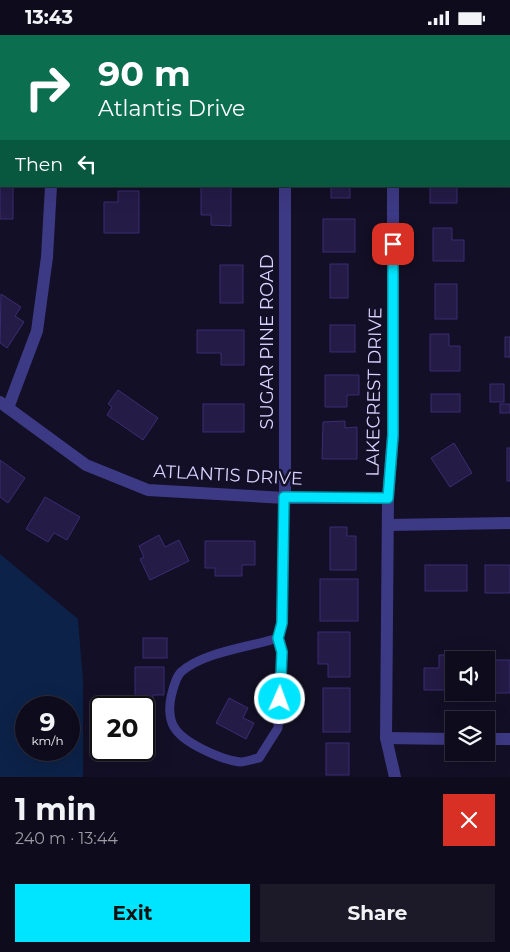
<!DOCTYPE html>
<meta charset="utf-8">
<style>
body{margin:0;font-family:Montserrat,sans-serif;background:#1c1929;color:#f1f3f6;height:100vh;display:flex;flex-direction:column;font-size:19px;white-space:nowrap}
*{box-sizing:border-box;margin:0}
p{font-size:16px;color:#9b9ba3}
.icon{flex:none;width:28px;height:28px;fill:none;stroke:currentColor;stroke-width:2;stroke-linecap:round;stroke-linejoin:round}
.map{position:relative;height:742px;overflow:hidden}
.side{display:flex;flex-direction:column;background:#0e0b1c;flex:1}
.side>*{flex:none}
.hud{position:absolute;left:0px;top:0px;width:510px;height:152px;box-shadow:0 5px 20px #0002,0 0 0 1px #2e2b3b;background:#0b6e4f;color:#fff;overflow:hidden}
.fabs{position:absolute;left:445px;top:616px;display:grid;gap:10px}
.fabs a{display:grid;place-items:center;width:50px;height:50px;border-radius:0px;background:#0e0b1c;box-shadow:0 5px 20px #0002,0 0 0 1px #2e2b3b;font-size:25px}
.speed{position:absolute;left:15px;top:661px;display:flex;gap:10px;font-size:25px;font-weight:700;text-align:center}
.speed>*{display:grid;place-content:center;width:65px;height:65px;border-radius:50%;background:#0e0b1c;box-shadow:0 5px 20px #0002,0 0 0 1px #2e2b3b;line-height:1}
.speed small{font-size:12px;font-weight:400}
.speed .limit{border:2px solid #111;border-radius:8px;background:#fff;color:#111}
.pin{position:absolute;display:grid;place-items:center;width:42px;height:42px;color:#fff;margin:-21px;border-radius:10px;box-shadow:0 2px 8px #0006}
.me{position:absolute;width:55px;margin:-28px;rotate:2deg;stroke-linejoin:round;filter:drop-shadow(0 0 4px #0008)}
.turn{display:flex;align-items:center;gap:18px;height:105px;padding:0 15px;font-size:22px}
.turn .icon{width:65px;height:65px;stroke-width:2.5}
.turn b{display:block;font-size:35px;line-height:42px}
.then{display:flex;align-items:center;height:48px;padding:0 15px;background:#0003;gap:10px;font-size:19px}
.round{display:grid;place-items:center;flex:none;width:52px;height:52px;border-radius:0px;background:#1c1929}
.summary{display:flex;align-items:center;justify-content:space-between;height:85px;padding:0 15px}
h1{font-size:30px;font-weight:700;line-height:38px}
.action{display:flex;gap:10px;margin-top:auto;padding:10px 15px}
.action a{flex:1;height:58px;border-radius:0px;background:#00e5ff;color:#111;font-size:20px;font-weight:700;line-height:58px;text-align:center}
.action a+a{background:#1c1929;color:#f1f3f6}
.status{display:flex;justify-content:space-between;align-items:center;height:35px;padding:0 25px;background:#0e0b1c;direction:ltr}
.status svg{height:14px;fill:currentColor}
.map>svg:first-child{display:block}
.water{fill:#0c2248;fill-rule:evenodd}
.building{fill:#241b47;stroke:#3b2d73}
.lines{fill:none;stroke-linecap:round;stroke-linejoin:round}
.service{stroke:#3d3a85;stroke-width:9}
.minor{stroke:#3d3a85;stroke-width:12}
.route-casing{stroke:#0095a6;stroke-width:12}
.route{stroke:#00e5ff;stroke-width:9}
.labels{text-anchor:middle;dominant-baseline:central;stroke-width:5;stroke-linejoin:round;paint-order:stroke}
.street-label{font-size:18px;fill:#d9d4ff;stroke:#130f26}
</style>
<div class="status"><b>13:43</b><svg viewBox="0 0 49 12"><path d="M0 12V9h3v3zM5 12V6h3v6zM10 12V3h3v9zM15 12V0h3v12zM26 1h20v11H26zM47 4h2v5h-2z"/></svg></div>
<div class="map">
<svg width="510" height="742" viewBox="0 0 510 742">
<rect width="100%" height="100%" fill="#130f26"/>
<path class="water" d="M0 519 78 584 83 646V742H0ZM26 672H69V715H26Z"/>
<g class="building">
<path d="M0 142 1 151H13V184H0Z"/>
<path d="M201 151H231V191L211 190V180H201Z"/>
<rect x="331" y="151" width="19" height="12"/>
<rect x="430" y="151" width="27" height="17"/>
<path d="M118 156H139V198H104V167H118Z"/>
<rect x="323" y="184" width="32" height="33"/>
<path d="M433 193H452V205H464V226H433Z"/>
<rect x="330" y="229" width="18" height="34"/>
<rect x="220" y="230" width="23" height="38"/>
<rect x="435" y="249" width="22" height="35"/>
<path d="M1 259 21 272 15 281 24 287 7 313 0 308Z"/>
<rect x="330" y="290" width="25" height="27"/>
<path d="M197 295H244V330H221V318H197Z"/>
<path d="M430 299H449V311H460V336H430Z"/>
<rect x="505" y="302" width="5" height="20"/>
<path d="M325 340H359V360H347V372H325Z"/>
<rect x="490" y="349" width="14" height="18"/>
<path d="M118 355 158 383 143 405 107 380 112 372 108 369Z"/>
<rect x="431" y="359" width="29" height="18"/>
<rect x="203" y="369" width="41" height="28"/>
<rect x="500" y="369" width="10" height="9"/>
<path d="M345 386V393L357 392V424H322L323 387Z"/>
<path d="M454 408 472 438 450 452 431 423Z"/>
<rect x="507" y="413" width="3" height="33"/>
<path d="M0 425 25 443 8 468 0 462Z"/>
<path d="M45 462 80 482 67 505 54 498 48 507 26 494Z"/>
<path d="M330 492H347V501H356V535H330Z"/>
<path d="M159 500 165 512 179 505 189 526 150 545 140 524 144 522 139 511Z"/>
<path d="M205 506H255V530H242V541H215V533H205Z"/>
<rect x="425" y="530" width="42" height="26"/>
<rect x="485" y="530" width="25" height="28"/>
<rect x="320" y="544" width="38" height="42"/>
<path d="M318 597H350V642H328V629H318Z"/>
<rect x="143" y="603" width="24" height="20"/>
<path d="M439 620H468V625H454V655H424V633H439Z"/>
<path d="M492 625H510V658H479H486V636H492Z"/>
<path d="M135 632H164V660H153V671H135Z"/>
<rect x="323" y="653" width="27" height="44"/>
<path d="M229 663 248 673 243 683 254 688 246 704 216 688Z"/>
<rect x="326" y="708" width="23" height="32"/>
</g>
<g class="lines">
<path class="service" d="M278 603 282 617 278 693 259 723C253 724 246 727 240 727 222 725 183 708 174 692 169 684 169 671 171 662 173 654 175 643 181 637 203 617 250 612 278 603L280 600 285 463"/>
<g class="minor">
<path d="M393 0V1"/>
<path d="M54 1V0"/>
<path d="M286 1V0"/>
<path d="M0 80 1 81"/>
<path d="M393 151V400L388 463 386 703 395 742"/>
<path d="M0 367 86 430 148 455 285 463H388"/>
<path d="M8 373 37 296 47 222 51 151"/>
<path d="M285 463V151"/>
<path d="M388 490 510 488"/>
<path d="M386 703 454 704"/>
<path d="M486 704H510"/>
</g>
</g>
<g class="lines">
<defs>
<path id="route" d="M280 664 282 617 278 603 282 588 284 462 388 463 393 400V209"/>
</defs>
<use href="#route" class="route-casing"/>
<use href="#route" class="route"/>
</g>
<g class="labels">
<g class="street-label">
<text transform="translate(267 307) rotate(-90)">SUGAR PINE ROAD</text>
<text transform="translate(374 357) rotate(-89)">LAKECREST DRIVE</text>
<text transform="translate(228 440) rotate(3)">ATLANTIS DRIVE</text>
</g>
</g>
</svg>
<div class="fabs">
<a><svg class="icon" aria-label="sound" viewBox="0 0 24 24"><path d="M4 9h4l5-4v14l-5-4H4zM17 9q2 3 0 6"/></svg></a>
<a><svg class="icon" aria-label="layers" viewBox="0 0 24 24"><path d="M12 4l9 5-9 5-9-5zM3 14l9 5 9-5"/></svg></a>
</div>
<div class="speed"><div>9<small>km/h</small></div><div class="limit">20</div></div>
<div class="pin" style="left:393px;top:209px;background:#d93025"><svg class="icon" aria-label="arrive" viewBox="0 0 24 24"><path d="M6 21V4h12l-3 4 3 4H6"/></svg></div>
<svg class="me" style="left:280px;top:664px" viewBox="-20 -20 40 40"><circle r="17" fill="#00e5ff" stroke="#fff" stroke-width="3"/><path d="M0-11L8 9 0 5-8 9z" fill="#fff"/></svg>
<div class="hud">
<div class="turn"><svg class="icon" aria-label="right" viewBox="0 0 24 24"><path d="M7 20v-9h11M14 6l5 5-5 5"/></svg><div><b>90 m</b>Atlantis Drive</div></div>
<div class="then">Then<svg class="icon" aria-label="left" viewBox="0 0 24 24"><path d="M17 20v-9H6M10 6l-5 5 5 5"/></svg></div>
</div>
</div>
<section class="side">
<div class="summary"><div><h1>1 min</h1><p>240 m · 13:44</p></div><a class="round" style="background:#d93025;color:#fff"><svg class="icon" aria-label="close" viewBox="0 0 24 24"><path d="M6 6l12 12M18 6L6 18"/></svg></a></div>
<div class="action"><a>Exit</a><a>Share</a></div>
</section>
